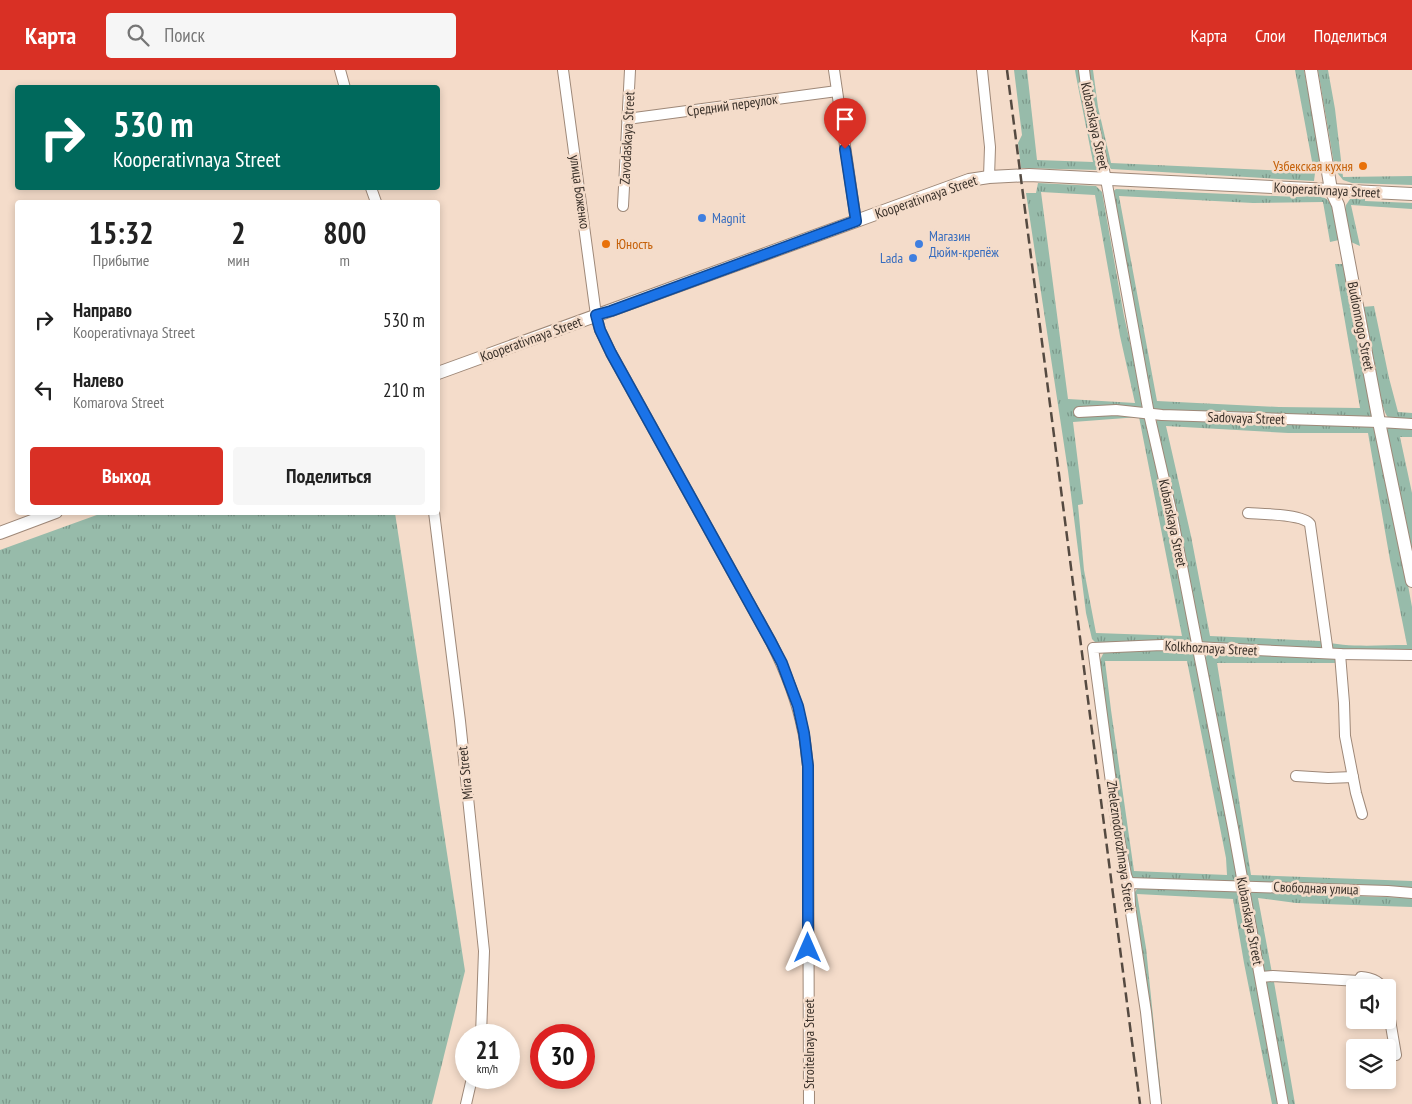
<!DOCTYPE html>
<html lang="ru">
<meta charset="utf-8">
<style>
body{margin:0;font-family:"PT Sans Narrow",sans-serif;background:#f6f6f6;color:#222;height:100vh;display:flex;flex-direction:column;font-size:19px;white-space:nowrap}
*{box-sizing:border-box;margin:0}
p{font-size:16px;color:#767676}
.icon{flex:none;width:28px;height:28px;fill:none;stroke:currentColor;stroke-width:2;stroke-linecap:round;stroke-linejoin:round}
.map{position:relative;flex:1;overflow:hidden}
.drawer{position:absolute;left:15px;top:130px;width:425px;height:315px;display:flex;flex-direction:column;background:#fff;border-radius:5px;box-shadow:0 2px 8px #0003}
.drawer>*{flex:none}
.top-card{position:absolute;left:15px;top:15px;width:425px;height:105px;border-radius:5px;box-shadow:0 2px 8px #0003;background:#00695c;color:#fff;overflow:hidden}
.buttons{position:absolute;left:1346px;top:909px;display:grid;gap:10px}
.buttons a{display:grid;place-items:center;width:50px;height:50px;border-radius:5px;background:#fff;box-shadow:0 2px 8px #0003;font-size:25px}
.speed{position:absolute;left:455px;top:954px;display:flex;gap:10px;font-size:25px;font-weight:700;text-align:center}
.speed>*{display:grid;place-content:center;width:65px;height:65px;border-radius:50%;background:#fff;box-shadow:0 2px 8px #0003;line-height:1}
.speed small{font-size:12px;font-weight:400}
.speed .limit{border:8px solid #d22;background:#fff;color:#111}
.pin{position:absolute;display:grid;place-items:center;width:42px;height:42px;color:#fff;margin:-51px -21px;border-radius:50% 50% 50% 0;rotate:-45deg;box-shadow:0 0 5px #0007}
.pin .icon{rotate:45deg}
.me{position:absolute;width:55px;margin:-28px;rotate:0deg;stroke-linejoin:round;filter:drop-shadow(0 0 4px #0008)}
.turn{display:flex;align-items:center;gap:18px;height:105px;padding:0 15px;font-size:22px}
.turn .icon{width:65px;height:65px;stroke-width:2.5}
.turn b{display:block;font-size:35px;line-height:42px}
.eta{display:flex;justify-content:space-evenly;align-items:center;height:85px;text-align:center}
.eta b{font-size:30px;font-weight:800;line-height:35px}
.primary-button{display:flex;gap:10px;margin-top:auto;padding:10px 15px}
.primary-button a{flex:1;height:58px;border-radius:5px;background:#d93025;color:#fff;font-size:20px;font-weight:800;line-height:58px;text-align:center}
.primary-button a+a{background:#f6f6f6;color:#222}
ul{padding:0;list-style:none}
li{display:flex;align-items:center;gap:15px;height:70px;padding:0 15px}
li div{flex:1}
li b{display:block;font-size:19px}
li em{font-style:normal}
header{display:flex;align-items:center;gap:30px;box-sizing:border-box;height:70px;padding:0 25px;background:#d93025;color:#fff}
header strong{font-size:24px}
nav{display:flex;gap:28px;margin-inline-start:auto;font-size:18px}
.search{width:350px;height:45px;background:#f6f6f6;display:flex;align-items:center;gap:12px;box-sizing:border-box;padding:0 18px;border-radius:5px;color:#767676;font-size:19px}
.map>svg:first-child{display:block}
.grass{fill:url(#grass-tufts);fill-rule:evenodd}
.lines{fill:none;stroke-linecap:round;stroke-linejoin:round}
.minor-casing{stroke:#9e8878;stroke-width:12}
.tertiary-casing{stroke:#9e8878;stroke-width:14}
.minor{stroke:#fff;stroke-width:10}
.tertiary{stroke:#fff;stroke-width:12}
.rail{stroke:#554a41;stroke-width:2.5;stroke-dasharray:10 5;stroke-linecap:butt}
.route-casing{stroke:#114b97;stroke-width:12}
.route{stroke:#1a73e8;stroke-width:9}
.food-dot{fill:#e8710a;stroke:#f4dcca;stroke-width:2}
.shop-dot{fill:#3f7fe0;stroke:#f4dcca;stroke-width:2}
.labels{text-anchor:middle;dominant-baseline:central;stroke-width:5;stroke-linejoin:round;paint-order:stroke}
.street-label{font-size:14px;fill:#393029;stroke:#f4dcca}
.food-label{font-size:14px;fill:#c56008;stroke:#f4dcca;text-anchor:end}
.shop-label{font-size:14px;fill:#366cbe;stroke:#f4dcca;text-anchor:start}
</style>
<header>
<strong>Карта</strong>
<div class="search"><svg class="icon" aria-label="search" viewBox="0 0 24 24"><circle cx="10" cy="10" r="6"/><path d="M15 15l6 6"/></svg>Поиск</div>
<nav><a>Карта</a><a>Слои</a><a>Поделиться</a></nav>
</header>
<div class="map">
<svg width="1412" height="1034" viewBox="0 0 1412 1034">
<defs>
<pattern id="grass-tufts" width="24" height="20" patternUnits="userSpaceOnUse" patternTransform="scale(1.25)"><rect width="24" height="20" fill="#97bbaa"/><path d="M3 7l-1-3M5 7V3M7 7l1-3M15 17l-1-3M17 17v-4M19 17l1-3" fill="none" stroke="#7c988a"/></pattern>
</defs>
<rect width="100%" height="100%" fill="#f4dcca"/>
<g class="grass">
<path d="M1014 0H1027L1037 90 1093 92 1076 6 1075 0H1082L1098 90V100L1021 98 1018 73 1022 65Z"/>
<path d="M1088 0H1093L1098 37 1111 93 1314 102 1295 0H1304L1323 102 1315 103 1314 111 1111 99 1106 92 1093 46Z"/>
<path d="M1318 0H1328L1335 39 1343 107 1412 106V115L1352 113 1343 110 1335 100Z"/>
<path d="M1038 113 1096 116 1102 122 1124 246 1147 346 1192 567 1191 572 1098 575 1092 569 1086 543 1068 401 1026 123H1036ZM1041 122 1095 125 1120 266 1135 333 1068 329ZM1139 347 1182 566 1096 563 1084 500 1078 435 1083 434 1073 352Z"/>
<path d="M1116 119 1297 127C1305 127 1314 125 1322 127 1335 129 1337 159 1339 170L1330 172 1323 132 1253 133 1119 126 1157 331 1279 337 1360 338 1335 194H1344L1372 343 1371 346 1363 348 1159 341 1153 338 1150 331 1111 123Z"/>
<path d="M1365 128V131L1412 133V139L1351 135 1360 176 1351 172 1345 140 1346 135 1350 129Z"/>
<path d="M1374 236 1389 308 1398 342 1412 343V352C1406 351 1393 350 1389 348 1380 343 1365 252 1362 237Z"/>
<path d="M1161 348 1370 354 1375 360 1408 515 1412 537V579L1335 581 1207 576 1202 572 1156 356 1157 350ZM1166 356 1288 363H1368L1390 490 1407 575C1378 575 1348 578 1320 571L1210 566 1191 466Z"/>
<path d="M1388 357H1412V367H1400L1412 423V485L1386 363Z"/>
<path d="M105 442 395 443 465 901 432 1034H0V480Z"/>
<path d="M1165 578 1194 581 1239 814 1132 810 1127 802 1100 590 1104 582ZM1105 591H1187L1226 788 1227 805 1134 801 1111 640Z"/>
<path d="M1217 582 1337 589 1336 593H1217L1251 805 1412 811V819L1247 813 1205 588 1208 584Z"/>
<path d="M1143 816 1240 819 1280 1034H1272L1244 893 1233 829 1137 824 1146 878 1162 1034H1158L1133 825 1137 819Z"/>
<path d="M1249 822 1412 828V837L1296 833 1258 828 1272 903H1267L1263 900Z"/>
<path d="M1265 910 1371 912 1375 915 1274 912 1295 1034H1286Z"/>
</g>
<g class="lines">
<defs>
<g id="minor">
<path d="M340 0 345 18"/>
<path d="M563 0 596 245 600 260 611 283 771 572C785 600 797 630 803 661 806 672 806 684 808 696L809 1034"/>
<path d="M834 0 856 151"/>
<path d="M982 0 990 77 989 107"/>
<path d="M1084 0 1088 31 1106 109 1149 344 1171 440 1233 758 1283 1034"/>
<path d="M627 49 837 21"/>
<path d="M371 118 376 132"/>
<path d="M623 136 630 0"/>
<path d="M1079 342 1116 340 1162 345 1379 352 1412 354"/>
<path d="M434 442 460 651 484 881 481 965"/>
<path d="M1248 443C1261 444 1303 444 1310 454L1328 583"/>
<path d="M1340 584 1344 633 1345 666 1356 723 1362 744"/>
<path d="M1296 706 1328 708 1353 707"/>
<path d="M1129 813 1388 821 1412 823"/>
<path d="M1261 907 1273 906 1359 911 1361 907C1370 908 1378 910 1383 918"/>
<path d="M1388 938 1396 985"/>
<path d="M466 1034 472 1008"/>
<path d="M1156 1034 1146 942 1130 836 1129 813 1126 805 1117 757 1093 578 1162 575 1214 578 1340 584 1412 585"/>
</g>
<g id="tertiary">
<path d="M1311 0 1331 120 1338 135 1379 352 1412 511"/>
<path d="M438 303 969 110 989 107 1029 105 1412 124"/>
<path d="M0 463 56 442"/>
</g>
</defs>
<use href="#minor" class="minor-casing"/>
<use href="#tertiary" class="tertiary-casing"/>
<use href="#minor" class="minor"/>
<use href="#tertiary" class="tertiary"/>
<path class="rail" d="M1007 0 1140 1034"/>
</g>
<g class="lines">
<defs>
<path id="route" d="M808 878V696L804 663 798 636 789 612 782 593 771 572 611 283 600 260 596 245 611 241 856 151 845 79"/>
</defs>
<use href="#route" class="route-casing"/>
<use href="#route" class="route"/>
</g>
<g class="food-dot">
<circle cx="1363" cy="96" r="5"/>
<circle cx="606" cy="174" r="5"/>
</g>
<g class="shop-dot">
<circle cx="702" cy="148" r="5"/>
<circle cx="919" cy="174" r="5"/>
<circle cx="913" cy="188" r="5"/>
</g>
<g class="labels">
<g class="street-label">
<text transform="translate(732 35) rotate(-8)">Средний переулок</text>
<text transform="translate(1095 56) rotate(78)">Kubanskaya Street</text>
<text transform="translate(627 68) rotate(-87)">Zavodaskaya Street</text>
<text transform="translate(1327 120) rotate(3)">Kooperativnaya Street</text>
<text transform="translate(580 122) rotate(82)">улица Боженко</text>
<text transform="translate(926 127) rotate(-19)">Kooperativnaya Street</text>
<text transform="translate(1361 256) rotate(79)">Budionnogo Street</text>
<text transform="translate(531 269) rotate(-20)">Kooperativnaya Street</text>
<text transform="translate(1246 348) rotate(2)">Sadovaya Street</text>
<text transform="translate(1173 453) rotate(78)">Kubanskaya Street</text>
<text transform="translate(1211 578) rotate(3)">Kolkhoznaya Street</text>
<text transform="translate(465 703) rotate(-96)">Mira Street</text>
<text transform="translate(1121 776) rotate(82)">Zheleznodorozhnaya Street</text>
<text transform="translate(1316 818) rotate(2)">Свободная улица</text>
<text transform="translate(1250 851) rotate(79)">Kubanskaya Street</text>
<text transform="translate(809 974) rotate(-90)">Stroitelnaya Street</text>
</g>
<g class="food-label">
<text x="1353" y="96">Узбекская кухня</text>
<text x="616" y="174" text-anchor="start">Юность</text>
</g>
<g class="shop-label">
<text x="712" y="148">Magnit</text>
<text x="929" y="166">Магазин<tspan x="929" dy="16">Дюйм-крепёж</tspan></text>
<text x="903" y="188" text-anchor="end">Lada</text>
</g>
</g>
</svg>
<div class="buttons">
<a><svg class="icon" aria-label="sound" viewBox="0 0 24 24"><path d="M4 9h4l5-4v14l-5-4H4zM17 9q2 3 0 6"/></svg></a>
<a><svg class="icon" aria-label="layers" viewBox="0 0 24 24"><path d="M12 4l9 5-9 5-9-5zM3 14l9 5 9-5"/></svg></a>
</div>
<div class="speed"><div>21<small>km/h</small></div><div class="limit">30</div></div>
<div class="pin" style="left:845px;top:79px;background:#d93025"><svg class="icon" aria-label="arrive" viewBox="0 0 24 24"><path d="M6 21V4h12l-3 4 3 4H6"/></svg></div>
<svg class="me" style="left:808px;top:878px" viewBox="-20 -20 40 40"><path d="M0-17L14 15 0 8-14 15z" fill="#1a73e8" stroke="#fff" stroke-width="4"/></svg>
<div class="top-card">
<div class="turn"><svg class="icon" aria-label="right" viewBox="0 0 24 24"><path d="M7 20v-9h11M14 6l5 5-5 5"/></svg><div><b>530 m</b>Kooperativnaya Street</div></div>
</div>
<section class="drawer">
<div class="eta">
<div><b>15:32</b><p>Прибытие</p></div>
<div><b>2</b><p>мин</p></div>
<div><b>800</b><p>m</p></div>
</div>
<ul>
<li><svg class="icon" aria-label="right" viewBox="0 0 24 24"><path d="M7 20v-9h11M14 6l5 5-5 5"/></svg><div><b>Направо</b><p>Kooperativnaya Street</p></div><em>530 m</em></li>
<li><svg class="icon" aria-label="left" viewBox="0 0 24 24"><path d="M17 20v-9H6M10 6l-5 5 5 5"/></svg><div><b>Налево</b><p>Komarova Street</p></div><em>210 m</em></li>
</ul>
<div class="primary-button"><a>Выход</a><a>Поделиться</a></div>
</section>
</div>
